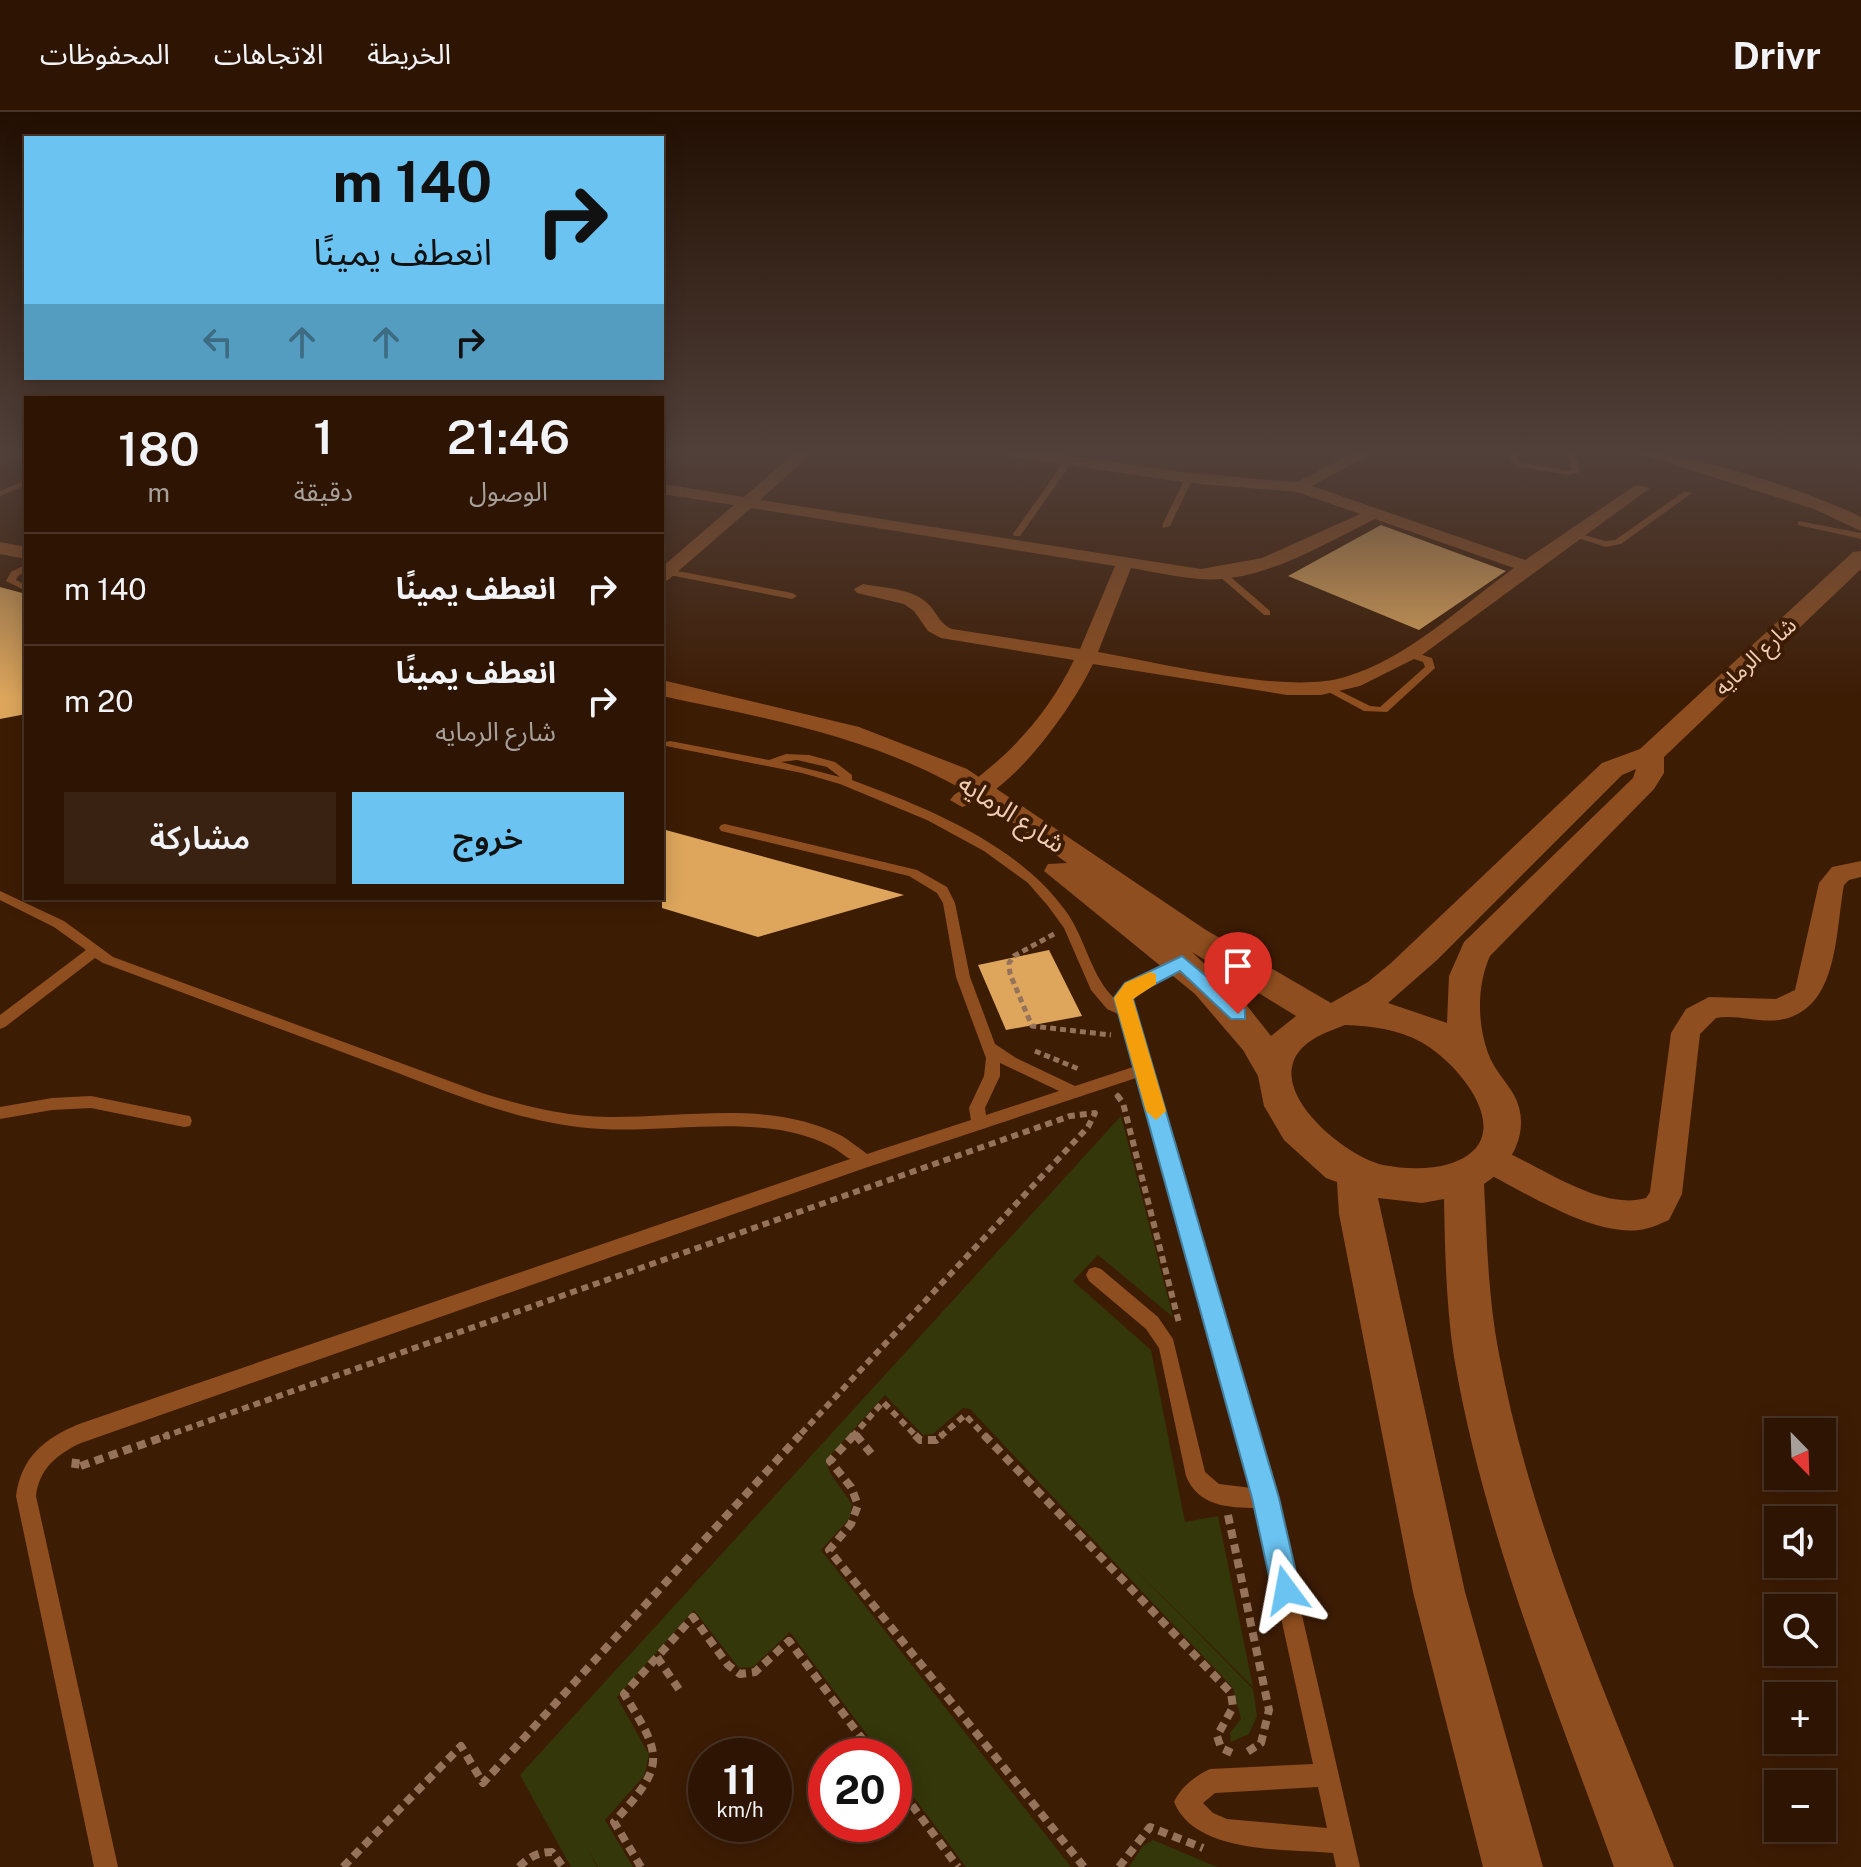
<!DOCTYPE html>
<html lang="ar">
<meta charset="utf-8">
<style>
body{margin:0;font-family:"Public Sans","Noto Sans Arabic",sans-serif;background:#3a2212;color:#f1f3f6;direction:rtl;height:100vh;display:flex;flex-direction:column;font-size:30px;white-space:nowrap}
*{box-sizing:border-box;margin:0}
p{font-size:26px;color:#a79f9a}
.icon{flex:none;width:44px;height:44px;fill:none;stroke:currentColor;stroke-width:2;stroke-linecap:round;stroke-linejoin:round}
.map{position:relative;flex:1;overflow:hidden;direction:ltr}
.details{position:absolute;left:24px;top:284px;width:640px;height:504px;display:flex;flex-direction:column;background:#2e1503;border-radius:0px;box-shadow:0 4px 20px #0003,0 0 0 2px #493425;direction:rtl}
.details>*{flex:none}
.top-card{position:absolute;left:24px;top:24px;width:640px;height:244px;border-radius:0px;box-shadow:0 4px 20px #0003,0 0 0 2px #493425;direction:rtl;background:#6ac3f1;color:#111;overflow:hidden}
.needle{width:52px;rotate:157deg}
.tools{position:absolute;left:1764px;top:1306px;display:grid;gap:16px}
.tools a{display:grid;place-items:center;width:72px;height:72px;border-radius:0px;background:#2e1503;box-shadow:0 4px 20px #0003,0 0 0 2px #493425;font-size:40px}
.speed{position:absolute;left:688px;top:1626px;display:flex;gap:16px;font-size:40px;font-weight:700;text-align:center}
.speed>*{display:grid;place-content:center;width:104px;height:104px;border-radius:50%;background:#2e1503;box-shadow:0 4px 20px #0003,0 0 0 2px #493425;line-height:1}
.speed small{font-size:20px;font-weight:400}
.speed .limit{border:12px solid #d22;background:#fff;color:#111}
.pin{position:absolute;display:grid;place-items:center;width:68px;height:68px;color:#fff;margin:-82px -34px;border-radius:50% 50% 50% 0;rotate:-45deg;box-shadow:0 0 8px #0007}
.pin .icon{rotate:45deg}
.me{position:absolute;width:88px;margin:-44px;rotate:347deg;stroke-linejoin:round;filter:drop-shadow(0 0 6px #0008)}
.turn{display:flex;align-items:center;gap:28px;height:168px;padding:0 40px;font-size:36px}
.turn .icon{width:104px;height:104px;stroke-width:2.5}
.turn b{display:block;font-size:56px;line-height:68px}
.lanes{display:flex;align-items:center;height:76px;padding:0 40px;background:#0003;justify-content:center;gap:40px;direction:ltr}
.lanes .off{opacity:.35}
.eta{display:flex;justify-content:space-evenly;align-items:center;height:136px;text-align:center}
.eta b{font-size:48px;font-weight:600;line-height:56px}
.cta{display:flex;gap:16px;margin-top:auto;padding:16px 40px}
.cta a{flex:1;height:92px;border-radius:0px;background:#6ac3f1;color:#111;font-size:32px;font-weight:600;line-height:92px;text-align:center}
.cta a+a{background:#3a2212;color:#f1f3f6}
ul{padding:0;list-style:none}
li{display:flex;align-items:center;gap:24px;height:112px;padding:0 40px;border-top:2px solid #493425}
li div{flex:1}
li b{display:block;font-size:30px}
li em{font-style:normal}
header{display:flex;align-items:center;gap:48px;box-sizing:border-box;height:112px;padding:0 40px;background:#2e1503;border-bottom:2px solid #493425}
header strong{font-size:38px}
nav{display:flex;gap:44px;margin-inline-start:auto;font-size:28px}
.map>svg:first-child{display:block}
.green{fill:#343709}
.building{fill:#dda65c}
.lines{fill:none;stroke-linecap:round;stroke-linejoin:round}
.path-far2{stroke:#95725a;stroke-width:5;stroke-dasharray:6 4;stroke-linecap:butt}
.path-far1{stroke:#95725a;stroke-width:6;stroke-dasharray:7 5;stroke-linecap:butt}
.path{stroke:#95725a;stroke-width:8;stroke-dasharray:9 6;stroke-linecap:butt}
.service{fill:#8e4e1f;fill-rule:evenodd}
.minor{fill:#8e4e1f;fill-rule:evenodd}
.tertiary{fill:#8e4e1f;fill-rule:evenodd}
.route{fill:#6ac3f1;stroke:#457f9d;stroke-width:2}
.slow{fill:#f59e0b}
.labels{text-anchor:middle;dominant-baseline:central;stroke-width:8;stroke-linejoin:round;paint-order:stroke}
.far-street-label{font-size:22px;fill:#f1ccb5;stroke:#3d1c04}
.street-label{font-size:26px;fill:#f1ccb5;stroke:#3d1c04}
</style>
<header>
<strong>Drivr</strong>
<nav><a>الخريطة</a><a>الاتجاهات</a><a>المحفوظات</a></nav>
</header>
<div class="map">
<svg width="1861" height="1755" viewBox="0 0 1861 1755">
<rect width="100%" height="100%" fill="#3d1c04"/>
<g class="green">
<path d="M1121 1004 1173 1205 1098 1143 1073 1169 1151 1238 1185 1410 1218 1404 1253 1575 1128 1450 1253 1577 1257 1604 1249 1622 1231 1630 1230 1621 1241 1607 1233 1576 970 1297 963 1296 933 1322 923 1323 885 1283 826 1348 830 1361 852 1392 850 1406 821 1438 1071 1755H966L894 1659V1644H883L790 1520 753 1555 739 1556 694 1498 617 1585 649 1643 644 1664 605 1708 633 1755H598L588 1737 597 1755H571L520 1663Z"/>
<path d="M1153 1728 1217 1755H1129L1143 1734Z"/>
</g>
<g class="building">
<path d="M1381 413 1506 459 1419 518 1288 464Z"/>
<path d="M0 475 26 482V602L0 607Z"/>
<path d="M662 717 904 783 758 825 662 796Z"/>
<path d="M1049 838 1082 904 1006 918 978 853Z"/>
</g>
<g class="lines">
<g class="path-far2">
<path d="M1054 822 1014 844 1009 851 1010 862 1032 914 1111 923"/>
<path d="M1035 939 1081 958"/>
<path d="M1116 982 1119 985"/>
</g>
<g class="path-far1">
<path d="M1117 983 1123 991 1179 1211"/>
<path d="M855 1321 858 1325"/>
<path d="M163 1325 1070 1004 1095 1001 1088 1015 798 1325"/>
<path d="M852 1325 883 1290 917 1325"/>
<path d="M940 1325 965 1303 986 1325"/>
</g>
<g class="path">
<path d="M854 1323 830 1349 851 1375 858 1393 851 1412 829 1438 1084 1755"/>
<path d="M856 1323 874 1345"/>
<path d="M915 1323 920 1328H936L942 1323"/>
<path d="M984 1323 1231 1581 1233 1595 1217 1624 1221 1636 1234 1642"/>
<path d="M76 1347 75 1356 169 1323"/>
<path d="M1228 1403 1269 1598 1261 1631 1244 1642"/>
<path d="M657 1545 680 1579"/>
<path d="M894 1669 958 1755"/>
<path d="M343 1755 461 1634 483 1671 800 1323"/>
<path d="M519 1755C529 1745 538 1740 552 1740L563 1755"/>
<path d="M641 1755 614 1710C665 1653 664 1646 624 1582L693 1505 728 1553 740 1562 755 1560 789 1529 875 1644"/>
<path d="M1119 1755 1150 1715 1203 1736"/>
</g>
<g class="service">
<path d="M1509 340H1517L1519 349 1522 351 1569 359 1572 358 1567 340H1575L1580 360 1569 363 1517 355 1511 350Z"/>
<path d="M1066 347 1073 349 1020 424H1014L1013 422Z"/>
<path d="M1189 364 1193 366 1170 414 1163 416 1162 414 1185 366Z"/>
<path d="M26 368V373L0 384V379Z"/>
<path d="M1685 379 1692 381 1621 432 1606 435 1568 423 1572 420 1606 429 1615 428Z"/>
<path d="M1798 409 1861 421V427L1798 413Z"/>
<path d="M25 453 26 459 18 464 16 468 26 473V479L6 469 11 460Z"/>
<path d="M667 457 792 481 797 484 792 487 664 462 663 460Z"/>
<path d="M1219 460H1225L1270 499V503H1264L1219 464Z"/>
<path d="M1409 539 1432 546 1435 556 1387 600 1364 599 1325 578 1330 575 1334 576 1370 594 1380 595 1425 555 1423 550 1405 544 1404 542Z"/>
<path d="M670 629 769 648 786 642 809 643 835 650 852 663V668C927 696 1016 731 1065 798 1086 826 1090 864 1116 888L1126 872 1177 847H1187L1189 851 1187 855 1136 880 1130 887 1131 899 1147 952 1151 957 1149 961 1275 1386 1360 1755H1336L1333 1741C1285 1737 1195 1742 1174 1690 1180 1676 1196 1663 1210 1657L1313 1652 1257 1396C1228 1396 1198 1394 1186 1364L1159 1236 1146 1217 1089 1169 1086 1163 1089 1157 1095 1155 1101 1157 1158 1205 1173 1227 1205 1360 1219 1372 1252 1376 1136 966 865 1056 81 1331C57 1342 39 1357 36 1384L118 1755H94L16 1384C21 1345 45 1326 79 1312L850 1047C843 1043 837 1037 830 1034 766 1000 672 1021 602 1017 524 1013 454 982 382 955 289 920 196 886 103 851L95 846 5 915 0 917V903L86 838 54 815 0 788V779L64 809 113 845 482 981C523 994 564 1004 607 1005 683 1006 771 987 842 1024 850 1029 859 1036 867 1042L971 1008 969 996 984 964 986 946 956 865 943 791 937 781 909 764 721 719 719 716 721 713 725 712 917 758 947 775 955 791 970 865 995 932 1016 946 1075 974 1133 955 1118 902 1107 897 1091 878 1064 816 1048 794 1028 771 984 739 927 708 840 672 802 661 666 634V630ZM797 648 827 655 840 665 781 650ZM1000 951 1059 979 986 1003 985 996 1000 964ZM1318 1675 1327 1716 1227 1707 1213 1701 1203 1691 1215 1681Z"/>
<path d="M91 984 184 1003 190 1004 192 1009 190 1014 184 1015 91 996 52 998 0 1007V995L52 986Z"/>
</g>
<g class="minor">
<path d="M662 340H673L662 348Z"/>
<path d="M796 340H813L760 388 1201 457 1262 446 1360 402 1297 380 1189 371 1008 344 1001 340H1043L1189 361 1297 370 1355 340H1375L1312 374 1525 448 1636 373 1650 376 1422 543 1360 574 1321 583H1287L1093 552C1072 596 1011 683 962 695L950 688 954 683C1006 647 1046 606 1074 548L941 526 928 519 914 499 904 492 857 481 854 477 863 472C883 476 910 476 926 490 937 499 938 511 952 517L1080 537 1115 454 751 396 668 468 662 469V455L734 393 662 382V372L744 385ZM1375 407 1514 456C1461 494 1409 546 1345 565 1288 583 1161 551 1098 540L1131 456C1154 460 1177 465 1199 467 1260 472 1322 433 1375 407Z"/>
<path d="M1861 749V765L1849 768 1844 773C1835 821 1839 899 1779 908 1758 911 1737 902 1716 906L1700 922 1682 1082 1669 1108C1660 1112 1649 1117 1639 1118 1591 1124 1521 1078 1479 1057L1474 1047 1479 1037 1490 1033C1534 1049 1598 1100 1646 1086L1650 1080 1671 921 1686 897 1709 885 1776 887 1795 878 1819 771 1832 755Z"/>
</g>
<g class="tertiary">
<path d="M1634 340C1692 340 1808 379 1861 405V419L1814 397Z"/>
<path d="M0 430 26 435V447L0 442Z"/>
<path d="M1861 439V457L1664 645V661L1654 677 1490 844C1477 873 1477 911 1488 941 1493 956 1506 969 1514 983 1532 1016 1513 1054 1484 1072 1487 1129 1488 1186 1499 1242 1532 1420 1609 1587 1674 1755H1614C1554 1588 1484 1421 1454 1245 1446 1193 1445 1139 1444 1087L1422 1091 1378 1086 1465 1480 1543 1755H1483L1413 1480 1339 1102 1337 1070 1326 1066 1284 1028 1264 994 1258 964 1243 938 1195 882 1044 759 1048 752 1067 751C1028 723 990 691 947 669 858 622 759 605 662 584V568L859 615 967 657 1206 818 1331 891 1368 870 1391 851 1602 651 1640 637 1853 440ZM1636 657 1633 666 1464 830 1449 864 1447 911 1388 891 1437 848 1622 663ZM1192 840 1296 904 1271 924 1244 890ZM1345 913C1372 914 1397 917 1421 930 1461 952 1523 1029 1449 1052 1429 1058 1404 1057 1383 1053 1346 1045 1262 978 1302 936 1314 924 1330 919 1345 913Z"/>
</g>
</g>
<linearGradient id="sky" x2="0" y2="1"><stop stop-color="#220f02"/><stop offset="0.58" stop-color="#51403a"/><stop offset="1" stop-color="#51403a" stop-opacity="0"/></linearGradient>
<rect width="1861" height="586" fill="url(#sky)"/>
<path class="route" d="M1182 844 1245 897V907H1231L1180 859 1138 881 1133 887 1279 1386 1300 1478 1296 1488 1286 1492 1276 1488 1272 1478 1252 1386 1114 886 1125 871Z"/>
<path class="slow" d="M1150 860 1156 862V872L1133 887 1166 999 1156 1008 1146 999 1114 886 1125 871Z"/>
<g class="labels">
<g class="far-street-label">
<text transform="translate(1755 544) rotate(-43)">شارع الرمايه</text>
</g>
<g class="street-label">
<text transform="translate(1012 701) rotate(33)">شارع الرمايه</text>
</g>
</g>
</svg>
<div class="tools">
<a><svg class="needle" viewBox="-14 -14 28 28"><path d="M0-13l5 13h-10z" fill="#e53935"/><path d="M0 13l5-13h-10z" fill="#a79f9a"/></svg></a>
<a><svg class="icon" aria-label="sound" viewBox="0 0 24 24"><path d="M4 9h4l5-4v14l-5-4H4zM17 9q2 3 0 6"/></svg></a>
<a><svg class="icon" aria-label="search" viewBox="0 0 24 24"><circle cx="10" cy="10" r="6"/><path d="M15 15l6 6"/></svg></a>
<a>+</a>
<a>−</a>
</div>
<div class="speed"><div>11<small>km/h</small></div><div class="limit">20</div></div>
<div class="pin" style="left:1238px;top:902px;background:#d93025"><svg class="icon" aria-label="arrive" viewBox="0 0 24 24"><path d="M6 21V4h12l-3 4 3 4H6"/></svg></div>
<svg class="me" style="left:1286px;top:1478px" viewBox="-20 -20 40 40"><path d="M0-17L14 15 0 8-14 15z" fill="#6ac3f1" stroke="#fff" stroke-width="4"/></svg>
<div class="top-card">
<div class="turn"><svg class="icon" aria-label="right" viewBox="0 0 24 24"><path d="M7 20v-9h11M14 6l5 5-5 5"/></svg><div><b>140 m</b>انعطف يمينًا</div></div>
<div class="lanes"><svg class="icon off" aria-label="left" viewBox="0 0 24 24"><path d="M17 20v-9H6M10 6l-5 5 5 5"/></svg><svg class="icon off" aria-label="ahead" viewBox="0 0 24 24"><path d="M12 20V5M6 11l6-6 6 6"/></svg><svg class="icon off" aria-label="ahead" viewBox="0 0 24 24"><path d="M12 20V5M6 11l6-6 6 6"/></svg><svg class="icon" aria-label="right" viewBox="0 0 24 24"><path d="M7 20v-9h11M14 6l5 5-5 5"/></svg></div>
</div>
<section class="details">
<div class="eta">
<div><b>21:46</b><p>الوصول</p></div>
<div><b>1</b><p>دقيقة</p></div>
<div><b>180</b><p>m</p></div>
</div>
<ul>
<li><svg class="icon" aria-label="right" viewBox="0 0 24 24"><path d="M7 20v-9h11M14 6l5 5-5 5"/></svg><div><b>انعطف يمينًا</b></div><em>140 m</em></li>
<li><svg class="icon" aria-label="right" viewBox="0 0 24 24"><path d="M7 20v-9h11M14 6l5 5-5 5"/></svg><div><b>انعطف يمينًا</b><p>شارع الرمايه</p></div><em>20 m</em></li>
</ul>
<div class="cta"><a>خروج</a><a>مشاركة</a></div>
</section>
</div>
